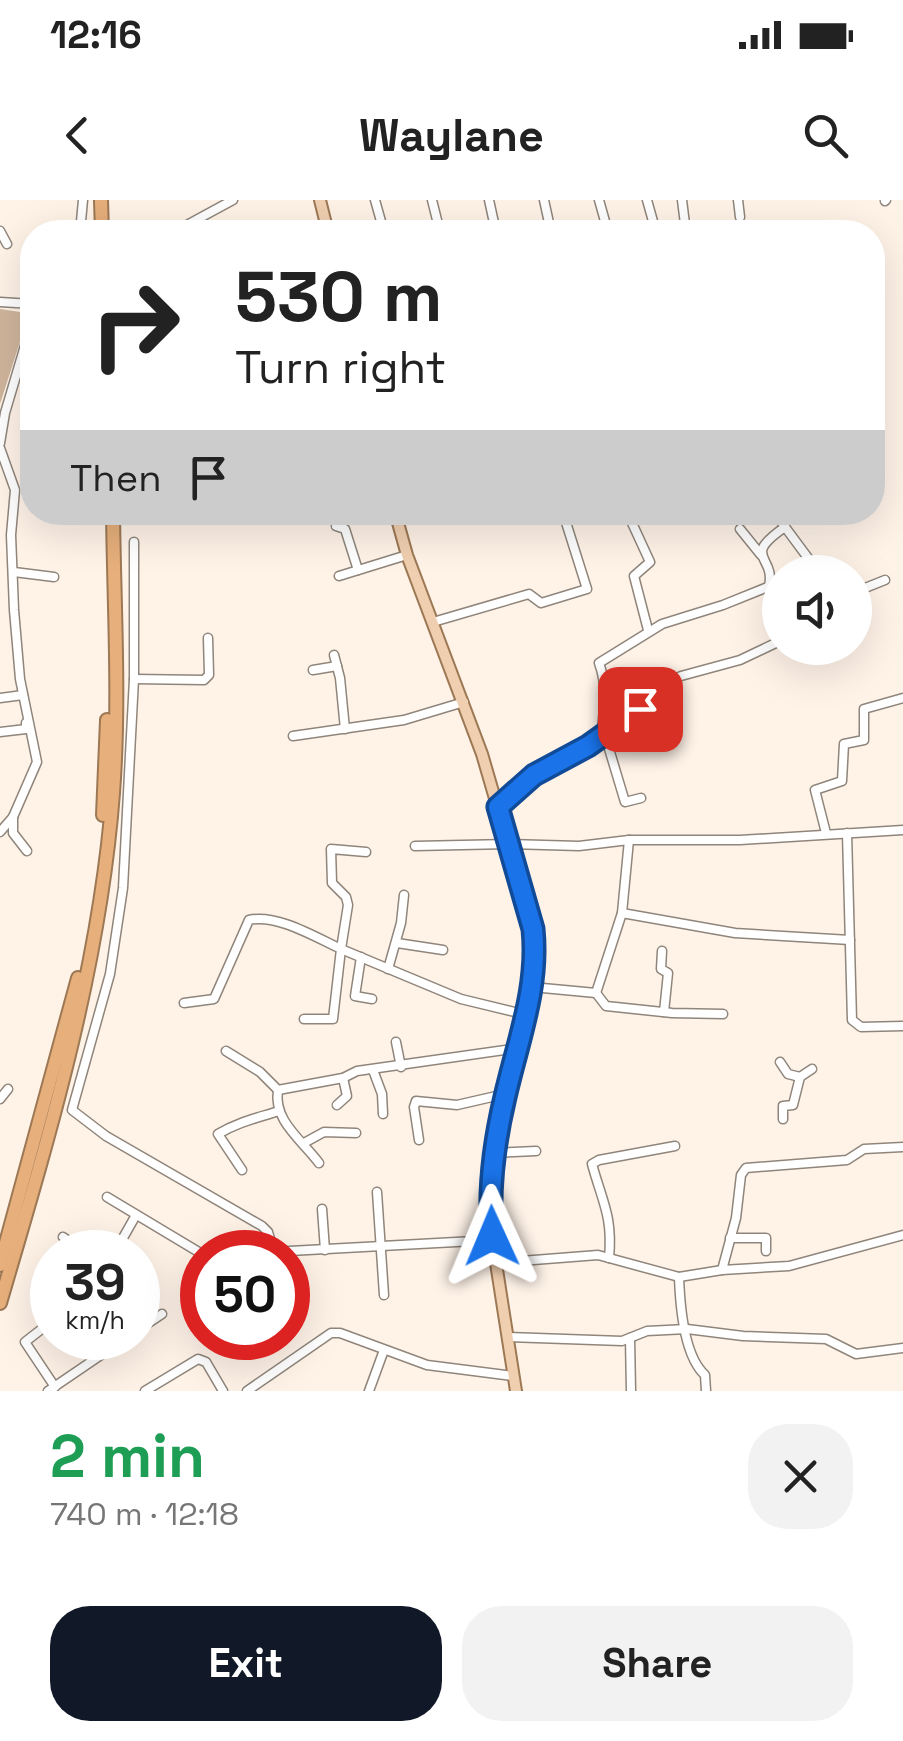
<!DOCTYPE html>
<meta charset="utf-8">
<style>
body{margin:0;font-family:"Space Grotesk",sans-serif;background:#f2f2f2;color:#222;height:100vh;display:flex;flex-direction:column;font-size:38px;white-space:nowrap}
*{box-sizing:border-box;margin:0}
p{font-size:32px;color:#767676}
.icon{flex:none;width:55px;height:55px;fill:none;stroke:currentColor;stroke-width:2;stroke-linecap:round;stroke-linejoin:round}
.map{position:relative;height:1191px;overflow:hidden}
.details{display:flex;flex-direction:column;background:#fff;flex:1}
.details>*{flex:none}
.guide{position:absolute;left:20px;top:20px;width:865px;height:305px;border-radius:40px;box-shadow:0 10px 40px #0002;background:#fff;color:#222;overflow:hidden}
.controls{position:absolute;left:762px;top:355px;display:grid;gap:20px}
.controls a{display:grid;place-items:center;width:110px;height:110px;border-radius:50%;background:#fff;box-shadow:0 10px 40px #0002;font-size:50px}
.speed{position:absolute;left:30px;top:1030px;display:flex;gap:20px;font-size:50px;font-weight:700;text-align:center}
.speed>*{display:grid;place-content:center;width:130px;height:130px;border-radius:50%;background:#fff;box-shadow:0 10px 40px #0002;line-height:1}
.speed small{font-size:25px;font-weight:400}
.speed .limit{border:15px solid #d22;background:#fff;color:#111}
.pin{position:absolute;display:grid;place-items:center;width:85px;height:85px;color:#fff;margin:-42px;border-radius:20px;box-shadow:0 5px 15px #0006}
.me{position:absolute;width:110px;margin:-55px;rotate:359deg;stroke-linejoin:round;filter:drop-shadow(0 0 8px #0008)}
.turn{display:flex;align-items:center;gap:35px;height:210px;padding:0 50px;font-size:45px}
.turn .icon{width:130px;height:130px;stroke-width:2.5}
.turn b{display:block;font-size:70px;line-height:85px}
.then{display:flex;align-items:center;height:95px;padding:0 50px;background:#0003;gap:20px;font-size:38px}
.round{display:grid;place-items:center;flex:none;width:105px;height:105px;border-radius:40px;background:#f2f2f2}
.overview{display:flex;align-items:center;justify-content:space-between;height:170px;padding:0 50px}
h1{font-size:60px;font-weight:800;line-height:75px;color:#1e9e55}
.primary-button{display:flex;gap:20px;margin-top:auto;padding:20px 50px}
.primary-button a{flex:1;height:115px;border-radius:40px;background:#111827;color:#fff;font-size:40px;font-weight:800;line-height:115px;text-align:center}
.primary-button a+a{background:#f2f2f2;color:#222}
.status{display:flex;justify-content:space-between;align-items:center;height:70px;padding:0 50px;background:#fff;direction:ltr}
.status svg{height:28px;fill:currentColor}
header{display:flex;justify-content:space-between;align-items:center;height:130px;padding:0 50px;background:#fff;font-size:45px;font-weight:800}
.map>svg:first-child{display:block}
.forest{fill:#d0b59c}
.lines{fill:none;stroke-linecap:round;stroke-linejoin:round}
.minor-casing{stroke:#8f857b;stroke-width:11}
.major-casing{stroke:#9d7855;stroke-width:14}
.highway-casing{stroke:#9d7855;stroke-width:16}
.minor{stroke:#fff;stroke-width:8}
.major{stroke:#f0cfb0;stroke-width:10}
.highway{stroke:#e6af7b;stroke-width:12}
.route-casing{stroke:#114b97;stroke-width:25}
.route{stroke:#1a73e8;stroke-width:18}
</style>
<div class="status"><b>12:16</b><svg viewBox="0 0 49 12"><path d="M0 12V9h3v3zM5 12V6h3v6zM10 12V3h3v9zM15 12V0h3v12zM26 1h20v11H26zM47 4h2v5h-2z"/></svg></div>
<header><svg class="icon" aria-label="back" viewBox="0 0 24 24"><path d="M15 5l-7 7 7 7"/></svg>Waylane<svg class="icon" aria-label="search" viewBox="0 0 24 24"><circle cx="10" cy="10" r="6"/><path d="M15 15l6 6"/></svg></header>
<div class="map">
<svg width="903" height="1191" viewBox="0 0 903 1191">
<rect width="100%" height="100%" fill="#fff3e8"/>
<path class="forest" d="M0 109 20 112 26 123 0 204Z"/>
<g class="lines">
<defs>
<g id="minor">
<path d="M375 0 384 32"/>
<path d="M432 0 440 32"/>
<path d="M489 0 496 32"/>
<path d="M544 0 551 32"/>
<path d="M599 0 608 32"/>
<path d="M647 0 656 32"/>
<path d="M682 0 686 32"/>
<path d="M738 0 740 17"/>
<path d="M885 1 886 0"/>
<path d="M0 31 7 44"/>
<path d="M80 32 83 0"/>
<path d="M174 32 233 0"/>
<path d="M0 102 32 104"/>
<path d="M0 243 5 213 32 122"/>
<path d="M0 248 15 290 11 335 14 410 20 479 37 562 13 617 0 632"/>
<path d="M627 312 650 362 634 376 648 430"/>
<path d="M774 312 785 327"/>
<path d="M336 326 345 329 358 370"/>
<path d="M740 329 761 355"/>
<path d="M134 342V479L123 688 110 774 72 910 106 936 262 1026 268 1032 274 1052"/>
<path d="M14 372 54 377"/>
<path d="M339 376 407 355"/>
<path d="M769 386C776 355 740 358 785 327L811 362 800 372"/>
<path d="M855 392 885 380"/>
<path d="M433 422 529 394 541 403 587 389 564 316"/>
<path d="M334 455 340 478 345 529"/>
<path d="M313 470 337 466"/>
<path d="M134 479 204 480 209 475 208 438"/>
<path d="M0 498 23 495"/>
<path d="M0 532 26 529V523"/>
<path d="M604 532 625 602 641 598"/>
<path d="M293 536 404 520 464 502"/>
<path d="M601 537 640 509 676 496 674 480 681 476 740 460 780 441"/>
<path d="M499 607 534 575 601 537C604 511 608 487 599 463L662 424 723 405 780 382"/>
<path d="M13 617V633L27 651"/>
<path d="M826 633 815 590 842 581 844 544 864 540V509L903 498"/>
<path d="M847 633 852 820 861 827 903 826"/>
<path d="M415 646 509 644 579 646 629 640H740L903 630"/>
<path d="M366 652 331 649 332 683 346 697 348 705 341 749 461 799 527 815"/>
<path d="M622 713 629 640"/>
<path d="M397 743 443 750"/>
<path d="M662 751 661 769 668 773 664 812"/>
<path d="M361 757 355 796 372 799"/>
<path d="M388 769 401 723 404 695"/>
<path d="M532 787 596 793"/>
<path d="M596 793 622 713 735 733 850 740"/>
<path d="M596 793 606 806 672 813 723 814"/>
<path d="M184 803 214 799 249 720C278 714 315 737 341 749L333 819H304"/>
<path d="M396 842 401 867"/>
<path d="M226 851 260 872 278 890 343 878 357 871 519 848"/>
<path d="M780 862 788 874 800 877"/>
<path d="M373 870 382 894 383 914"/>
<path d="M278 890C273 921 302 940 319 963"/>
<path d="M0 899 8 889"/>
<path d="M337 905 347 896 343 878"/>
<path d="M783 919V906L793 905 800 877 812 869"/>
<path d="M419 940 414 907 416 901 457 905 505 894"/>
<path d="M304 943 324 932 356 933"/>
<path d="M494 953 536 951"/>
<path d="M242 970 218 934C238 922 257 918 279 911"/>
<path d="M377 992 384 1095"/>
<path d="M107 997 202 1054"/>
<path d="M322 1009 325 1050"/>
<path d="M63 1037 86 1052"/>
<path d="M730 1038H766V1051"/>
<path d="M115 1052 136 1015"/>
<path d="M271 1052 493 1040"/>
<path d="M609 1058C613 1016 602 1001 592 964L599 960 675 946"/>
<path d="M496 1063 598 1055 679 1077 722 1070 789 1066 903 1035"/>
<path d="M722 1070 736 1018 741 975 746 968 847 960 864 949 903 947"/>
<path d="M679 1077C680 1105 684 1156 705 1175L706 1191"/>
<path d="M52 1121 25 1142 55 1187"/>
<path d="M138 1130 162 1114"/>
<path d="M508 1137 622 1141 647 1131 687 1129 743 1136 826 1139 856 1154 903 1148"/>
<path d="M630 1138 631 1191"/>
<path d="M48 1191 126 1138"/>
<path d="M145 1191 198 1159 206 1162 223 1191"/>
<path d="M247 1191 331 1133H340L427 1165 513 1176"/>
<path d="M369 1191 384 1150"/>
</g>
<g id="major">
<path d="M320 0 328 32"/>
<path d="M395 312 407 355 482 554 533 729 532 787 494 953 490 1002 496 1063 516 1191"/>
</g>
<g id="highway">
<path d="M101 0 102 32"/>
<path d="M103 615 107 520"/>
<path d="M0 1065 78 778"/>
<path d="M0 1103C49 936 100 767 113 593 120 500 114 406 113 312"/>
</g>
</defs>
<use href="#minor" class="minor-casing"/>
<use href="#major" class="major-casing"/>
<use href="#highway" class="highway-casing"/>
<use href="#minor" class="minor"/>
<use href="#major" class="major"/>
<use href="#highway" class="highway"/>
</g>
<g class="lines">
<defs>
<path id="route" d="M492 1036C488 988 494 943 505 897 518 840 539 788 533 729L498 607 534 575 588 546 640 509"/>
</defs>
<use href="#route" class="route-casing"/>
<use href="#route" class="route"/>
</g>
</svg>
<div class="controls">
<a><svg class="icon" aria-label="sound" viewBox="0 0 24 24"><path d="M4 9h4l5-4v14l-5-4H4zM17 9q2 3 0 6"/></svg></a>
</div>
<div class="speed"><div>39<small>km/h</small></div><div class="limit">50</div></div>
<div class="pin" style="left:640px;top:509px;background:#d93025"><svg class="icon" aria-label="arrive" viewBox="0 0 24 24"><path d="M6 21V4h12l-3 4 3 4H6"/></svg></div>
<svg class="me" style="left:492px;top:1036px" viewBox="-20 -20 40 40"><path d="M0-17L14 15 0 8-14 15z" fill="#1a73e8" stroke="#fff" stroke-width="4"/></svg>
<div class="guide">
<div class="turn"><svg class="icon" aria-label="right" viewBox="0 0 24 24"><path d="M7 20v-9h11M14 6l5 5-5 5"/></svg><div><b>530 m</b>Turn right</div></div>
<div class="then">Then<svg class="icon" aria-label="arrive" viewBox="0 0 24 24"><path d="M6 21V4h12l-3 4 3 4H6"/></svg></div>
</div>
</div>
<section class="details">
<div class="overview"><div><h1>2 min</h1><p>740 m · 12:18</p></div><a class="round"><svg class="icon" aria-label="close" viewBox="0 0 24 24"><path d="M6 6l12 12M18 6L6 18"/></svg></a></div>
<div class="primary-button"><a>Exit</a><a>Share</a></div>
</section>
